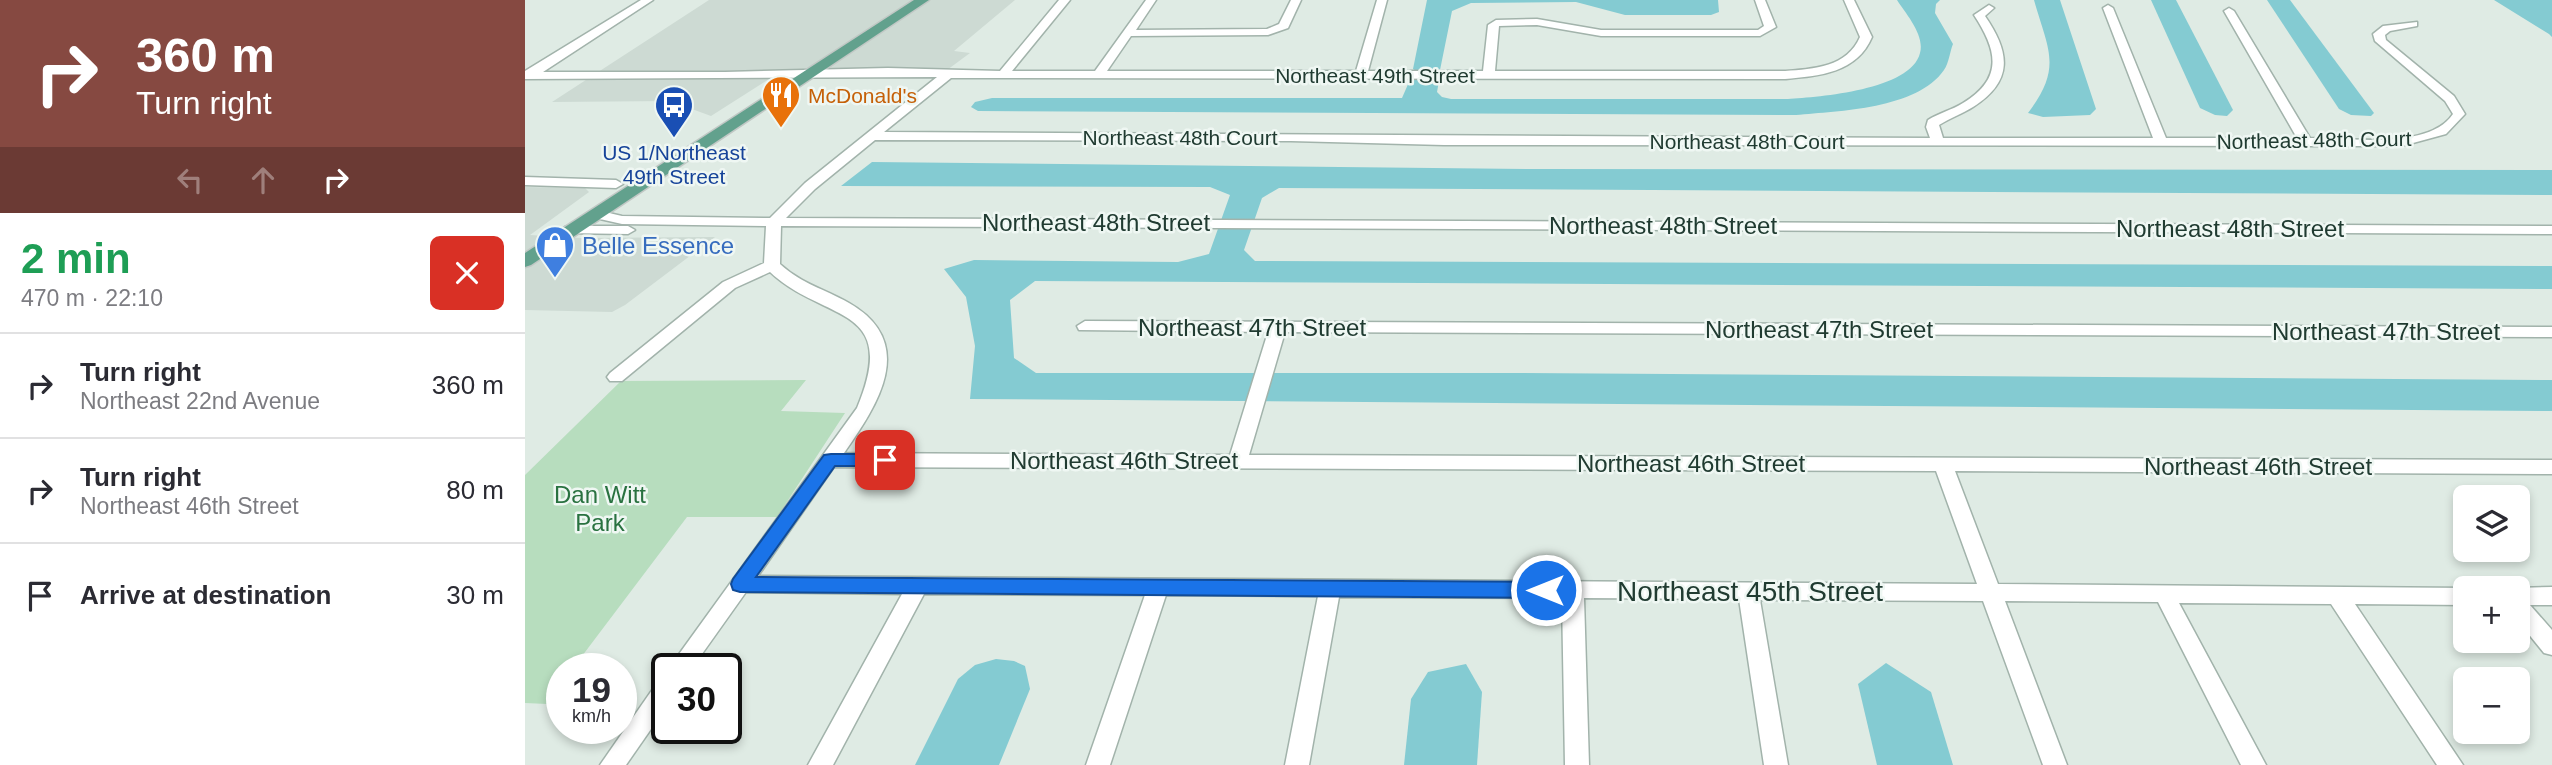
<!DOCTYPE html>
<meta charset="utf-8">
<style>
body{margin:0;font-family:Arial,sans-serif;background:#f7f7f7;color:#2b2b33;height:100vh;display:flex;flex-direction:column;font-size:26px;white-space:nowrap}
*{box-sizing:border-box;margin:0}
p{font-size:23px;color:#7c7c81}
.icon{flex:none;width:38px;height:38px;fill:none;stroke:currentColor;stroke-width:2;stroke-linecap:round;stroke-linejoin:round}
.map{position:relative;flex:1;overflow:hidden}
.side{display:flex;flex-direction:column;background:#fff;width:525px}
.side>*{flex:none}
.top-card{background:#864941;color:#fff;overflow:hidden}
.buttons{position:absolute;left:1928px;top:485px;display:grid;gap:14px}
.buttons a{display:grid;place-items:center;width:77px;height:77px;border-radius:10px;background:#fff;box-shadow:0 4px 10px #0003;font-size:35px}
.speed{position:absolute;left:21px;top:653px;display:flex;gap:14px;font-size:35px;font-weight:700;text-align:center}
.speed>*{display:grid;place-content:center;width:91px;height:91px;border-radius:50%;background:#fff;box-shadow:0 4px 10px #0003;line-height:1}
.speed small{font-size:18px;font-weight:400}
.speed .limit{border:4px solid #111;border-radius:10px;background:#fff;color:#111}
.pin{position:absolute;display:grid;place-items:center;width:60px;height:60px;color:#fff;margin:-30px;border-radius:14px;box-shadow:0 4px 10px #0006}
.me{position:absolute;width:77px;margin:-38px;rotate:270deg;stroke-linejoin:round;filter:drop-shadow(0 0 5px #0008)}
.turn{display:flex;align-items:center;gap:24px;height:147px;padding:0 21px;font-size:32px}
.turn .icon{width:91px;height:91px;stroke-width:2.5}
.turn b{display:block;font-size:49px;line-height:60px}
.lanes{display:flex;align-items:center;height:66px;padding:0 21px;background:#0003;justify-content:center;gap:35px;direction:ltr}
.lanes .off{opacity:.35}
.round{display:grid;place-items:center;flex:none;width:74px;height:74px;border-radius:10px;background:#f7f7f7}
.head{display:flex;align-items:center;justify-content:space-between;height:119px;padding:0 21px}
h1{font-size:42px;font-weight:600;line-height:52px;color:#1e9e55}
ul{padding:0;list-style:none}
li{display:flex;align-items:center;gap:21px;height:105px;padding:0 21px;border-top:2px solid #e1e1e2}
li div{flex:1}
li b{display:block;font-size:26px}
li em{font-style:normal}
main{display:flex;flex:1;min-height:0}
.map>svg:first-child{display:block}
.built{fill:#cddad3}
.green{fill:#b7ddbe}
.water{fill:#84cbd2}
.lines{fill:none;stroke-linecap:round;stroke-linejoin:round}
.minor-casing{stroke:#a2b3ab;stroke-width:3}
.major-casing{stroke:#c1c8c5;stroke-width:3}
.minor{fill:#fff;fill-rule:evenodd}
.major{fill:#62a18d;fill-rule:evenodd}
.route{fill:#1a73e8;stroke:#114b97;stroke-width:2}
.labels{text-anchor:middle;dominant-baseline:central;stroke-width:5;stroke-linejoin:round;paint-order:stroke}
.far-street-label{font-size:21px;fill:#203b31;stroke:#eff7f3}
.far-food-label{font-size:21px;fill:#c56008;stroke:#eff7f3;text-anchor:start}
.far-transit-label{font-size:21px;fill:#164399;stroke:#eff7f3}
.street-label{font-size:24px;fill:#203b31;stroke:#eff7f3}
.shop-label{font-size:24px;fill:#366cbe;stroke:#eff7f3;text-anchor:start}
.park-label{font-size:24px;fill:#297240;stroke:#eff7f3}
.near-street-label{font-size:28px;fill:#203b31;stroke:#eff7f3}
</style>
<main>
<section class="side">
<div class="top-card">
<div class="turn"><svg class="icon" aria-label="right" viewBox="0 0 24 24"><path d="M7 20v-9h11M14 6l5 5-5 5"/></svg><div><b>360 m</b>Turn right</div></div>
<div class="lanes"><svg class="icon off" aria-label="left" viewBox="0 0 24 24"><path d="M17 20v-9H6M10 6l-5 5 5 5"/></svg><svg class="icon off" aria-label="ahead" viewBox="0 0 24 24"><path d="M12 20V5M6 11l6-6 6 6"/></svg><svg class="icon" aria-label="right" viewBox="0 0 24 24"><path d="M7 20v-9h11M14 6l5 5-5 5"/></svg></div>
</div>
<div class="head"><div><h1>2 min</h1><p>470 m · 22:10</p></div><a class="round" style="background:#d93025;color:#fff"><svg class="icon" aria-label="close" viewBox="0 0 24 24"><path d="M6 6l12 12M18 6L6 18"/></svg></a></div>
<ul>
<li><svg class="icon" aria-label="right" viewBox="0 0 24 24"><path d="M7 20v-9h11M14 6l5 5-5 5"/></svg><div><b>Turn right</b><p>Northeast 22nd Avenue</p></div><em>360 m</em></li>
<li><svg class="icon" aria-label="right" viewBox="0 0 24 24"><path d="M7 20v-9h11M14 6l5 5-5 5"/></svg><div><b>Turn right</b><p>Northeast 46th Street</p></div><em>80 m</em></li>
<li><svg class="icon" aria-label="arrive" viewBox="0 0 24 24"><path d="M6 21V4h12l-3 4 3 4H6"/></svg><div><b>Arrive at destination</b></div><em>30 m</em></li>
</ul>
</section>
<div class="map">
<svg width="2027" height="765" viewBox="0 0 2027 765">
<rect width="100%" height="100%" fill="#dfebe4"/>
<g class="built">
<path d="M184 0H490L429 51 445 53 422 70H258L186 116 145 101 27 102Z"/>
<path d="M0 187 60 188 64 192 5 235 56 238 190 237 100 305 87 312 0 310Z"/>
</g>
<path class="green" d="M281 380 256 411 320 413 252 517H162L48 668H37V684L22 704 0 703V475L96 381Z"/>
<g class="water">
<path d="M902 0H1193L1194 12 1186 15H1100L1051 2 946 3 927 11 915 70 909 78 914 81 912 92 917 97 926 99H1263C1294 97 1386 90 1395 53 1400 35 1381 14 1372 0H1415L1411 4 1410 13 1428 44C1425 51 1424 63 1419 70 1392 109 1314 111 1271 115L453 111 446 107 450 102 467 98H877L884 82 890 79 891 71 888 69Z"/>
<path d="M1509 0H1535L1571 109 1565 115 1518 117 1503 113C1538 67 1523 50 1509 0Z"/>
<path d="M1626 0H1651L1708 110 1702 116 1690 115 1675 108Z"/>
<path d="M1742 0H1765L1849 113 1846 116 1826 115 1814 109Z"/>
<path d="M1969 0H2027V37L2024 34Z"/>
<path d="M347 162 1005 169 2027 170V195L754 188 737 198 719 250 730 261 2027 266V289L510 281 485 300 489 358 511 373H989L2027 380V411L445 399 450 346 441 297 419 269 449 260 653 262 684 254 705 195 685 187 316 186Z"/>
<path d="M471 659 489 661 500 666 505 689 474 765H390L433 679 450 665Z"/>
<path d="M1361 663 1406 692 1428 765H1352L1333 684Z"/>
<path d="M941 664 957 692 952 765H879L886 699 903 672Z"/>
</g>
<g class="lines">
<defs>
<g id="minor">
<path d="M116 0H128L18 72H200L363 68 475 71 534 0H545L487 71H570L621 0H631L611 30 742 29 754 24 766 0H776L763 28 743 35 606 36 582 71H831L852 0H862L843 71H958L963 25 971 20 1012 19 1076 30H1233L1239 26 1230 0H1240L1251 27 1235 36H1076L1012 25 974 26 970 71H1260C1289 69 1322 67 1335 37L1319 0H1329L1347 37C1332 73 1294 76 1260 79L426 78 359 132 1405 138 1401 127 1403 120C1414 113 1427 110 1438 103 1479 78 1472 50 1449 15L1464 5 1469 8 1460 16C1485 52 1489 81 1448 107 1437 114 1425 118 1414 125L1418 138H1628L1578 8 1583 5 1588 8 1641 138H1772L1699 11 1704 8 1709 11 1785 138C1824 138 1904 150 1928 114L1920 101 1850 41 1848 34 1858 26 1892 22V26L1865 31 1860 35 1861 40 1929 96 1940 114 1921 134 1877 146 919 145 766 141 350 140 290 189 261 218 2027 226V234L256 226 255 264C278 285 298 288 324 303 394 343 352 406 319 453L705 455 743 332 554 330 552 326 560 321 2027 327V337L760 332 724 455 2027 460V474L1430 471 1473 584 1943 588 1941 605 1830 604 1938 765H1912L1806 604 1654 603 1741 765H1716L1633 602 1480 601 1542 765H1518L1458 601 1235 600 1263 765H1239L1214 599 1059 598 1064 765H1040L1037 598 814 597 784 765H760L793 596 641 595 585 765H561L620 595 399 594 308 765H283L377 594 221 592 167 668H144L332 408C376 303 299 323 245 272L210 288 97 381H85L82 377 85 373 198 282 239 263 241 226 97 224 66 217 64 214 71 210 97 216 245 218 280 183 412 77 0 79V71ZM309 467 1411 471 1452 584 233 576Z"/>
<path d="M0 177 91 180 98 184 91 188 0 185Z"/>
<path d="M45 226H103L110 230 103 234 40 233 38 230 40 227Z"/>
<path d="M2027 587V605H2005L2027 630V655L2019 653 1993 621 1991 588Z"/>
<path d="M142 677V706L101 765H75L134 680Z"/>
</g>
<path id="major" d="M389 0H404L6 265 0 267V253Z"/>
</defs>
<use href="#minor" class="minor-casing"/>
<use href="#major" class="major-casing"/>
<use href="#minor" class="minor"/>
<use href="#major" class="major"/>
</g>
<path class="route" d="M306 454H360L368 460 360 466H310L231 577 1021 582 1028 585 1031 590 1028 596 1021 598 215 592 208 590 206 584 208 579 299 455Z"/>
<defs>
<symbol id="restaurant-pin" viewBox="-11 -11 22 30"><path d="M0 17L-7.5 6A9.5 9.5 0 1 1 7.5 6Z" fill="#e8710a" stroke="#eff7f3"/><path d="M-5-6h1v4h1v-4h1v4h1v-4h1v5L-1.5 .5V6h-2V.5L-5-1ZM5-6V6H3V1.5H1.5Q1.5-4 5-6Z" fill="#fff"/></symbol>
<symbol id="bus-pin" viewBox="-11 -11 22 30"><path d="M0 17L-7.5 6A9.5 9.5 0 1 1 7.5 6Z" fill="#1a4fb4" stroke="#eff7f3"/><path d="M-5-6H5V4H4V6H2V4H-2V6H-4V4H-5ZM-3.5-4V0h7V-4ZM-3.5 1.2v1.5H-2V1.2ZM2 1.2v1.5H3.5V1.2Z" fill="#fff"/></symbol>
<symbol id="shop-pin" viewBox="-11 -11 22 30"><path d="M0 17L-7.5 6A9.5 9.5 0 1 1 7.5 6Z" fill="#3f7fe0" stroke="#eff7f3"/><path d="M-5-2.5h2.3a2.7 3.5 0 0 1 5.4 0H5L5.5 6h-11ZM-1.5-2.5h3a1.5 2.3 0 0 0-3 0Z" fill="#fff"/></symbol>
</defs>
<g fill-rule="evenodd">
<use href="#restaurant-pin" x="234" y="73" width="44" height="60"/>
<use href="#bus-pin" x="127" y="83" width="44" height="60"/>
<use href="#shop-pin" x="8" y="223" width="44" height="60"/>
</g>
<g class="labels">
<g class="far-street-label">
<text x="850" y="75">Northeast 49th Street</text>
<text x="655" y="137">Northeast 48th Court</text>
<text transform="translate(1789 140) rotate(-1)">Northeast 48th Court</text>
<text x="1222" y="141">Northeast 48th Court</text>
</g>
<g class="far-food-label">
<text x="283" y="95">McDonald's</text>
</g>
<g class="far-transit-label">
<text x="149" y="152">US 1/Northeast<tspan x="149" dy="24">49th Street</tspan></text>
</g>
<g class="street-label">
<text x="571" y="222">Northeast 48th Street</text>
<text x="1138" y="225">Northeast 48th Street</text>
<text x="1705" y="228">Northeast 48th Street</text>
<text x="727" y="327">Northeast 47th Street</text>
<text x="1294" y="329">Northeast 47th Street</text>
<text x="1861" y="331">Northeast 47th Street</text>
<text x="599" y="460">Northeast 46th Street</text>
<text x="1166" y="463">Northeast 46th Street</text>
<text x="1733" y="466">Northeast 46th Street</text>
</g>
<g class="shop-label">
<text x="57" y="245">Belle Essence</text>
</g>
<g class="park-label">
<text x="75" y="494">Dan Witt<tspan x="75" dy="28">Park</tspan></text>
</g>
<g class="near-street-label">
<text x="1225" y="591">Northeast 45th Street</text>
</g>
</g>
</svg>
<div class="buttons">
<a><svg class="icon" aria-label="layers" viewBox="0 0 24 24"><path d="M12 4l9 5-9 5-9-5zM3 14l9 5 9-5"/></svg></a>
<a>+</a>
<a>−</a>
</div>
<div class="speed"><div>19<small>km/h</small></div><div class="limit">30</div></div>
<div class="pin" style="left:360px;top:460px;background:#d93025"><svg class="icon" aria-label="arrive" viewBox="0 0 24 24"><path d="M6 21V4h12l-3 4 3 4H6"/></svg></div>
<svg class="me" style="left:1021px;top:590px" viewBox="-20 -20 40 40"><circle r="17" fill="#1a73e8" stroke="#fff" stroke-width="3"/><path d="M0-11L8 9 0 5-8 9z" fill="#fff"/></svg>
</div>
</main>
